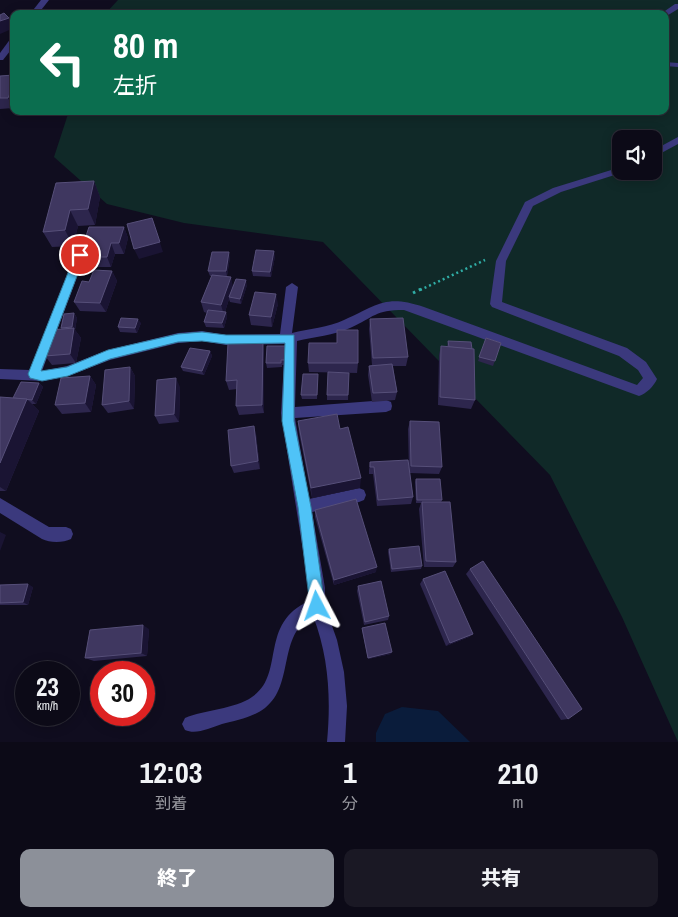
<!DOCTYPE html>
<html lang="ja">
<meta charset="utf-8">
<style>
body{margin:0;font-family:"Archivo Narrow","Noto Sans JP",sans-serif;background:#1a1824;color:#f1f3f6;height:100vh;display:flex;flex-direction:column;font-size:19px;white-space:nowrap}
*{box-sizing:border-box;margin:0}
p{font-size:16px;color:#9a9aa1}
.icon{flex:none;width:28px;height:28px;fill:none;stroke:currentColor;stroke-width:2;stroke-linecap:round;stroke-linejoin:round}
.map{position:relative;height:742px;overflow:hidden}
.panel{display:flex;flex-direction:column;background:#0c0a17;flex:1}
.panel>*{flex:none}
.banner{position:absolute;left:10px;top:10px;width:659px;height:105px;border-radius:10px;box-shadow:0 2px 12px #0003,0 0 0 1px #2c2b36;background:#0b6e4f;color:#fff;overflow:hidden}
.fabs{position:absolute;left:612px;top:130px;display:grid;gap:10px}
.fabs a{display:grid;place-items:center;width:50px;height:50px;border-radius:10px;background:#0c0a17;box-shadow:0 2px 12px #0003,0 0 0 1px #2c2b36;font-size:25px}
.speed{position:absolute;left:15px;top:661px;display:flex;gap:10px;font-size:25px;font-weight:700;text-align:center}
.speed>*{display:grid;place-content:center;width:65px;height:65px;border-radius:50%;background:#0c0a17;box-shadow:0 2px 12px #0003,0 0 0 1px #2c2b36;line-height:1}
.speed small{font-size:12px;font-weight:400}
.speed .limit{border:8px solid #d22;background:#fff;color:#111}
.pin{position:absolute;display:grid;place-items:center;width:42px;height:42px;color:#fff;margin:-21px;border:2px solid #fff;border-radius:50%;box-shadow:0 1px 5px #0007}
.me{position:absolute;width:55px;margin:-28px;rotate:356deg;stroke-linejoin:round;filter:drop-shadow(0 0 4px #0008)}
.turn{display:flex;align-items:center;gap:18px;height:105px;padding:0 20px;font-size:22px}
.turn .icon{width:65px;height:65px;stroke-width:2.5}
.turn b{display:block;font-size:35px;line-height:42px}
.eta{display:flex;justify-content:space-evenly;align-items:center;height:85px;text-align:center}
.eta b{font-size:30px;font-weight:800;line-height:35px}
.button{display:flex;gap:10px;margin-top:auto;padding:10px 20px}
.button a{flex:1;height:58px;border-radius:10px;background:#8c9099;color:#fff;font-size:20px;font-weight:800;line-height:58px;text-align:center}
.button a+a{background:#1a1824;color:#f1f3f6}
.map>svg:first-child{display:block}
.green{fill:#102928;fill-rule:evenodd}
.water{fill:#0a1c3b}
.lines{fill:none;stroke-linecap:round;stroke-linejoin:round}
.path-far1{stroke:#30aea6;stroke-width:2.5;stroke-dasharray:2 3;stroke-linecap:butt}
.path{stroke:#30aea6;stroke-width:3;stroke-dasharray:2.5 4;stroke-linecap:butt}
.minor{fill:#3b397d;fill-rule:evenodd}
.wall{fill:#2d264d}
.shaded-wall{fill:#1a1433}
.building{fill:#3f3760;stroke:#564f79}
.route{fill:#4fc3f7;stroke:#337fa1}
</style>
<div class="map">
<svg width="678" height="742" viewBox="0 0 678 742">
<rect width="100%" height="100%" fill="#100d1f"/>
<path class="green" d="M118 0H678V742L622 617 550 475 323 242 184 223 107 204 54 157 69 111H665V14H105ZM621 139H654V171H621Z"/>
<path class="water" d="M402 707 438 711 470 742H376V733L385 714Z"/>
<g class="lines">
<path class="path-far1" d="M420 290 485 260"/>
<path class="path" d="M413 293 423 288"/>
<g class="minor">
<path d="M41 0H49L38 14H30Z"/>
<path d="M675 4H678V9L665 17V14L662 13Z"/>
<path d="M11 38H14V46L3 60H0V53Z"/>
<path d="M665 62 678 63V67L665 66Z"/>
<path d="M678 137V144L654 157V150Z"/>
<path d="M621 167V171L624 172 561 192 533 206 506 261 502 302 627 348 646 362 657 379C654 386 646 394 639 396L404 310C374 310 375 317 350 328 334 335 314 337 297 341L295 407 386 400 391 402 392 406 391 410 386 412 295 418 309 499 359 488 364 490 366 495 364 500 359 502 312 512 325 588V606L337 640 344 672 347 706 345 742H327C331 699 329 657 313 616 277 634 295 685 265 708 254 717 235 721 222 724 210 728 196 735 185 730L182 724 185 718C204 710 235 709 252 697 286 674 258 624 309 601V588L281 413 285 344 226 345 202 341 178 343 110 360 68 376 43 381 0 379V369L30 370 76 252 80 251 85 255 42 371 67 366 108 350 178 333 202 331 226 335 280 334 286 287 292 283 298 287 292 333C308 329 329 327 344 320 378 305 385 294 424 307L637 385 643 378 638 370 619 356 492 307 490 304 496 261 525 202 553 188Z"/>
<path d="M0 498 49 527H66L71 529 73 534 71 539C63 543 50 543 42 539L0 513Z"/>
</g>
</g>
<g class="wall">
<path d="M14 75 13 108 0 109V76Z"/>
<path d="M94 181 100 197 95 225 78 226 73 246 52 247 43 232Z"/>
<path d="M124 227 128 238 124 254H115L111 267H84L79 257Z"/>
<path d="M275 256 271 277 253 276 252 271Z"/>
<path d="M230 257 227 276H221L233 286 247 285 241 304 230 302 229 299 225 312H226L227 317 224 328 206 327 204 322 207 313 204 312 201 302 212 276H210L208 271Z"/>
<path d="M112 271 117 281 106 312 80 311 74 302 89 282Z"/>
<path d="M278 304 272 327 251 325 249 315Z"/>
<path d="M74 313 77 318 75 330 81 338 76 363 52 365 45 356 62 329 61 328Z"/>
<path d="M370 319 408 357 406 366H393L397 392 395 400 372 402 368 375 369 366 372 365 369 329Z"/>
<path d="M141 323 137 333 120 332 118 327Z"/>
<path d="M486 338 501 343 493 366 478 361Z"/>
<path d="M448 341 475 400 471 409 438 405 439 355 441 346 447 347Z"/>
<path d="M337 343 358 363 357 373 309 372 308 363Z"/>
<path d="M287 346V365H282V367L267 368 266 363Z"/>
<path d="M210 351 212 356 204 375 183 371 181 367Z"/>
<path d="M264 351V413L239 415 236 406 237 389 229 390 226 381Z"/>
<path d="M130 367 135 376 134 409 108 413 102 405Z"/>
<path d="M349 373 348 400H327V395Z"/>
<path d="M90 376 96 385 91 412 62 414 55 405Z"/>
<path d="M318 379 317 399H302L301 395Z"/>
<path d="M39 383 43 387 36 404H32L39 411 6 491H0V397L13 398Z"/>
<path d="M180 387 179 422 159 424 155 416Z"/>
<path d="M298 421 340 429 360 488 312 498 299 433Z"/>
<path d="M410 421 442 467 439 474 410 473 413 497 411 504 377 506 373 474H369V470L370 462 409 471 408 429Z"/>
<path d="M256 434 260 469 234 473 231 466Z"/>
<path d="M416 479 442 500 441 502 456 562 453 567H424L419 509 421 503H416L415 482Z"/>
<path d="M315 510 376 572 334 585 315 517Z"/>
<path d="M389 549 422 566 421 569 391 572 388 552Z"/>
<path d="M470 569 568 719 561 720 466 574Z"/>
<path d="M423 579 473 634 469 637 446 646 420 584Z"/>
<path d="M0 585 33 587 28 605H0Z"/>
<path d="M358 586 389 616 388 620 364 625 357 591Z"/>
<path d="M362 628 391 654 368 659 362 630Z"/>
<path d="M149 629 147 656 94 661 85 658Z"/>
</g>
<g class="shaded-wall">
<path d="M9 18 14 28 0 34V21Z"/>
<path d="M14 83V107L13 108 8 98Z"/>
<path d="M94 181 100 197 95 225 88 209Z"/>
<path d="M70 210 78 226 73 246 65 230Z"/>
<path d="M152 218 163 252 139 259 134 249Z"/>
<path d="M124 227 128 238 124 254 119 243Z"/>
<path d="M111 243 115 254 111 267 107 257Z"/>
<path d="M274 251 275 256 271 277 270 272Z"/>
<path d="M229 252 230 257 227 276 226 271Z"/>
<path d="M112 271 117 281 106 312 100 303Z"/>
<path d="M231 277 233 287 229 297V299L224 315 221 305Z"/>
<path d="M246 280 247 285 241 304 240 299Z"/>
<path d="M276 294 278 304 272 327 271 317Z"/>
<path d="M226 312 227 317 224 328 222 323Z"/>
<path d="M74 313 77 318 75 330 81 338 76 363 70 354 74 330 72 327Z"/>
<path d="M138 319 141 323 137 333 135 328Z"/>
<path d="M263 342 264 351V413L262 405Z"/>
<path d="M210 351 212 356 204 375 202 371Z"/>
<path d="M130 367 135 376 134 409 129 401Z"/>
<path d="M90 376 96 385 91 412 85 403Z"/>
<path d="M176 378 180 387 179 422 174 414Z"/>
<path d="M39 383 43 387 36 404 32 400Z"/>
<path d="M27 399 39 411 6 491 0 487V463Z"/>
<path d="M254 426 256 434 260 469 258 461Z"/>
<path d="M361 478 360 488 312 498 311 488Z"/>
<path d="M0 532 6 535 0 551Z"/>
<path d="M377 567 376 572 334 585V580Z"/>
<path d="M28 584 33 587 28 605 23 602Z"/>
<path d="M143 625 149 629 147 656 141 653Z"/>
<path d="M473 634 469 637 446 646 450 643Z"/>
<path d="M392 652 391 654 368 659V658Z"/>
</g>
<g class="building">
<path d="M4 13 9 18 0 21V15Z"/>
<path d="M14 75V83L8 98H0V76Z"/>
<path d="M94 181 88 209 70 210 65 230 43 232 56 183Z"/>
<path d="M152 218 160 242 134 249 127 224Z"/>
<path d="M89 227H124L119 243H111L107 257H79Z"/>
<path d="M256 250 274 251 270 272 252 271Z"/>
<path d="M212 252H229L226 271H208Z"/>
<path d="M94 270 112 271 100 303 74 302 82 281 89 282Z"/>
<path d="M212 275 231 277 221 305 201 302Z"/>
<path d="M236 279 246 280 240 299 229 297Z"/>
<path d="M255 292 276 294 271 317 249 315Z"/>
<path d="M208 310 226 312 222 323 204 322Z"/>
<path d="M74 313 72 327 61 328 64 314Z"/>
<path d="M121 318 138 319 135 328 118 327Z"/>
<path d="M403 318 408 357 373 358 370 319Z"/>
<path d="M74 328 70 354 45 356 51 330Z"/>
<path d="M337 330H358V363H308L309 343H337Z"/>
<path d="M486 338 501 343 495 361 479 357Z"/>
<path d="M448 341 471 342 472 349 449 347Z"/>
<path d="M263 342 262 405 236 406 237 380 226 381 228 343Z"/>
<path d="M267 346H287V360H281V363H266Z"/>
<path d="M441 346 474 349 475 400 440 397Z"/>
<path d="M190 348 210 351 202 371 181 367Z"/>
<path d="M392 364 397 392 373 393 369 366Z"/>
<path d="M130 367 129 401 102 405 105 370Z"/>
<path d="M328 372 349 373 348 395H327Z"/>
<path d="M303 374H318L317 395H301Z"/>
<path d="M90 376 85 403 55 405 61 378Z"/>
<path d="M176 378 174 414 155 416 157 380Z"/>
<path d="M21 382 39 383 32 400 13 398Z"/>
<path d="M0 397 27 399 0 463Z"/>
<path d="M337 414 340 429 348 427 361 478 311 488 298 421Z"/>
<path d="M410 421 439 422 442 467 411 466Z"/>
<path d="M254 426 258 461 231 466 228 430Z"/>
<path d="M408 460 413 497 378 500 374 467H370V462Z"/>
<path d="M416 479H440L442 500H417Z"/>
<path d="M356 499 377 567 334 580 315 510Z"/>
<path d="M422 502H450L456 562 426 561Z"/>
<path d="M419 546 422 566 392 569 389 549Z"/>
<path d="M483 561 582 709 568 719 470 569Z"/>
<path d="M445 571 473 634 450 643 423 579Z"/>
<path d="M381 581 389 616 365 622 358 586Z"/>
<path d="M28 584 23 602 0 603V585Z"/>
<path d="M385 623 392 652 368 658 362 628Z"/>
<path d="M143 625 141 653 85 658 90 630Z"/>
</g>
<path class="route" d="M80 251 85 255 41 371 67 367 108 350 178 334 202 332 226 335H294V421L311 507 325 606 322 611 317 613 312 611 310 606 298 507 282 421 285 343 226 344 202 341 178 342 110 359 68 376 42 381 30 378 28 374 75 255Z"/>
</svg>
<div class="fabs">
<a><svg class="icon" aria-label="sound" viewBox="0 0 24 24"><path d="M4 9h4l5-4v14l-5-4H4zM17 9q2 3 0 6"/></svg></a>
</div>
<div class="speed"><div>23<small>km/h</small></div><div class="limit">30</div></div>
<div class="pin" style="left:80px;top:255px;background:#d93025"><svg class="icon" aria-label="arrive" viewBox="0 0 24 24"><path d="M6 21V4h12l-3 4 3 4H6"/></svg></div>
<svg class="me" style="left:317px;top:606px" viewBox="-20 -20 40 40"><path d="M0-17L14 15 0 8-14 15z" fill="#4fc3f7" stroke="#fff" stroke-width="4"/></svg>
<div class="banner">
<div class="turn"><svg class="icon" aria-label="left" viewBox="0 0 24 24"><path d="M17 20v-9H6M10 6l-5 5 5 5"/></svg><div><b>80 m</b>左折</div></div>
</div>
</div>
<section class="panel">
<div class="eta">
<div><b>12:03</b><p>到着</p></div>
<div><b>1</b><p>分</p></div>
<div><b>210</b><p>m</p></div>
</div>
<div class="button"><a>終了</a><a>共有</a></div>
</section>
